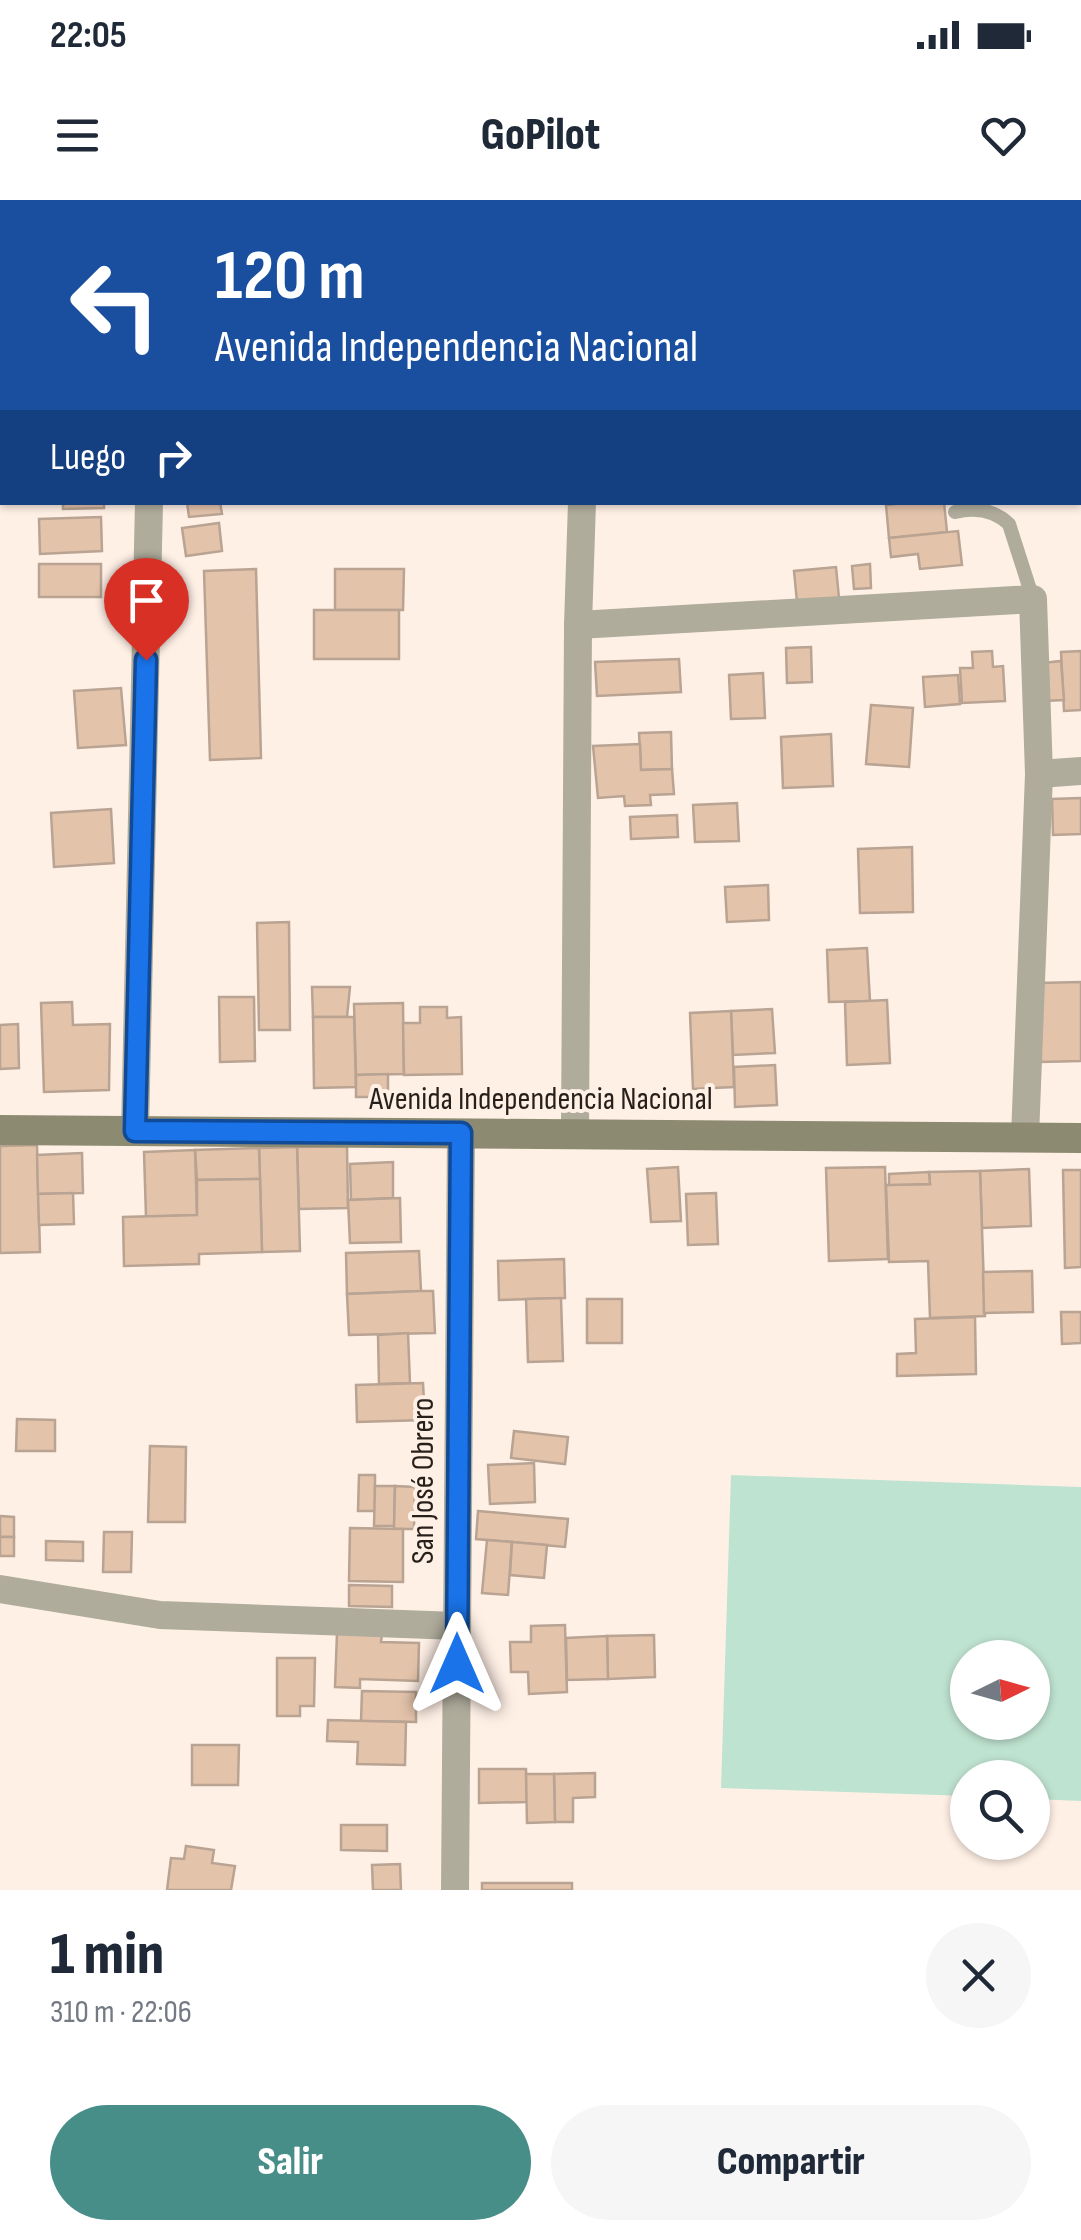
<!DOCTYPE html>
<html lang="es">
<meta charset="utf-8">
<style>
body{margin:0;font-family:"Sofia Sans Condensed",sans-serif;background:#f6f6f7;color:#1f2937;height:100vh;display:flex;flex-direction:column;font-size:38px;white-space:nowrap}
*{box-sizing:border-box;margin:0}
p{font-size:32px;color:#747a83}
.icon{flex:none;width:55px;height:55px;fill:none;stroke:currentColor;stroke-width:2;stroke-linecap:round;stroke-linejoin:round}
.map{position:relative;height:1690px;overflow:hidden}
.drawer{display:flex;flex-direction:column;background:#fff;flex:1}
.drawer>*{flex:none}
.hud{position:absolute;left:0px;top:0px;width:1082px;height:305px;box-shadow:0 2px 8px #0004;background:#1a4fa0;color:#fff;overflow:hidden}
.needle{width:65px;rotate:85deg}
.controls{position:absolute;left:950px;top:1440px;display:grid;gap:20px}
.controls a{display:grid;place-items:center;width:100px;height:100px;border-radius:50%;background:#fff;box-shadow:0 2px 8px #0004;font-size:50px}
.pin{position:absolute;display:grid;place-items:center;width:85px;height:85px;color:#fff;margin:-102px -42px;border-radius:50% 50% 50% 0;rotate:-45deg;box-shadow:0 0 10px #0007}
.pin .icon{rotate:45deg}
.me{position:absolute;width:110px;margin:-55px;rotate:0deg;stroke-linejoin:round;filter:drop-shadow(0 0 8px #0008)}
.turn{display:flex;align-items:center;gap:35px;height:210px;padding:0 50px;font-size:45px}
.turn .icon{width:130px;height:130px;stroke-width:2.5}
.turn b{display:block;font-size:70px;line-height:85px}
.then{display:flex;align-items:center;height:95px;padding:0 50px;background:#0003;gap:20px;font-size:38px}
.round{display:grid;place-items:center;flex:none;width:105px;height:105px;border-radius:52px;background:#f6f6f7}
.head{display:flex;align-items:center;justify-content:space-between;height:170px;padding:0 50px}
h1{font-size:60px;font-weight:800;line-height:75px}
.button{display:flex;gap:20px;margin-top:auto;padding:20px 50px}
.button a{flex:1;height:115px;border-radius:60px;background:#478e89;color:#fff;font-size:40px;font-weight:800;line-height:115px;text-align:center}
.button a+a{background:#f6f6f7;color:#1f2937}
.status{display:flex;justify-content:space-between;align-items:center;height:70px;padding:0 50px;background:#fff;direction:ltr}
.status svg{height:28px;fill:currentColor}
header{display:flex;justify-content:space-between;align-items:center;height:130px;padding:0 50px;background:#fff;font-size:45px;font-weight:800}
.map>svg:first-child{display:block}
.green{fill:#bfe3d1;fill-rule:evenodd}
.building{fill:#e4c3ab;stroke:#b9a392;stroke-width:2.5}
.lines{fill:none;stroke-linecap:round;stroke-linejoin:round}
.lane{stroke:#afac9c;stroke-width:14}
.street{stroke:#afac9c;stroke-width:28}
.secondary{stroke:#8d8a72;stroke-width:30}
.route-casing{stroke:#114b97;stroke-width:25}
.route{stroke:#1a73e8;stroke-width:18}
.labels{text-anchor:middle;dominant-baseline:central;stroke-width:8;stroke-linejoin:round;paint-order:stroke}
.street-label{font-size:32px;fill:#271f19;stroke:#fff0e6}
</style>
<div class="status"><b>22:05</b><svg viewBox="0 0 49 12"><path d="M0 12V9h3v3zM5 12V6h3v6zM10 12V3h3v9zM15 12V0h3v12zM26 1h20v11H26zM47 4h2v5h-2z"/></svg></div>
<header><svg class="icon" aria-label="menu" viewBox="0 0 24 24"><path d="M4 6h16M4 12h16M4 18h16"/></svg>GoPilot<svg class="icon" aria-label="heart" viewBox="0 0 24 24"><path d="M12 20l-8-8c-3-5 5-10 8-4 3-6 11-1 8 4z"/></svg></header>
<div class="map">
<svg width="1081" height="1690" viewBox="0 0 1081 1690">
<rect width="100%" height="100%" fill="#fff0e6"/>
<path class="green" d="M731 1275 1081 1287V1601L1033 1599 1032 1578H968L967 1596 721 1588ZM968 1458H1032V1522H968Z"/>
<g class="building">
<path d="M932 0H971V2H933Z"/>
<path d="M63 302H104V308L63 309Z"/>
<path d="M187 302H220L222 314 189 317Z"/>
<path d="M914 302H944L947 332 889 338 886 305Z"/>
<path d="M101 317 102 351 40 354 39 319Z"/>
<path d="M219 323 222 351 186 356 182 328Z"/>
<path d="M958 331 962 365 920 369 918 354 891 357 889 338Z"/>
<rect x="39" y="364" width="62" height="33"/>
<path d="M870 364 871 388 854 389 852 366Z"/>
<path d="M836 367 839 398 797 402 794 371Z"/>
<path d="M256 369 261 558 210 560 204 371Z"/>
<path d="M335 369H404L403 410H335Z"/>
<rect x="314" y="410" width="85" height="49"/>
<path d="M811 447 812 482 787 483 786 448Z"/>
<path d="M992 451 993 467 1003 466 1005 501 962 503 960 468H973L972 452Z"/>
<path d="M1081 451V510L1064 511 1061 452Z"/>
<path d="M679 459 681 492 597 496 595 462Z"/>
<path d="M1061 461 1064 500 1044 501 1042 463Z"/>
<path d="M763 473 765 518 731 519 729 475Z"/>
<path d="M958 475 960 504 925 507 923 477Z"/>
<path d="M121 488 126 545 78 548 74 491Z"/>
<path d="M871 505 913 508 909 567 866 564Z"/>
<path d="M671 532 672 569 641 570 639 533Z"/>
<path d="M831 534 833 586 783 588 781 537Z"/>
<path d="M640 544 641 570 672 569 674 594 650 595 651 605 625 606 624 596 598 598 593 546Z"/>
<path d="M1081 598V634L1053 635 1052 599Z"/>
<path d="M737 603 739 641 695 642 693 605Z"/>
<path d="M111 609 114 663 54 667 51 613Z"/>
<path d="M677 615 678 637 631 639 630 617Z"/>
<path d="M912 647 913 712 860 713 858 649Z"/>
<path d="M768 685 769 720 727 722 725 687Z"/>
<path d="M289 722 290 830H259L257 723Z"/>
<path d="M867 748 870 801 829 802 827 750Z"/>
<path d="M1081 782V861L1041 862 1039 783Z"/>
<path d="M312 787H350L347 817H313Z"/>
<path d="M219 797H254L255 861 220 862Z"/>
<path d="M887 800 890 863 847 865 845 802Z"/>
<path d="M72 802 73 825 110 824 109 890 44 892 41 803Z"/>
<path d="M403 803 404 874 356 875 354 804Z"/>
<path d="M420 807H447V818L461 817 462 874 404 875 403 823H420Z"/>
<path d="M772 809 775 853 733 855 731 811Z"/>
<path d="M731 811 734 887 693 889 690 813Z"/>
<path d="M313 817H354L356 887 314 888Z"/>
<path d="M18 824 19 868 0 869V825Z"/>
<path d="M775 865 777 905 735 907 734 867Z"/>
<path d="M388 874V897H356V875Z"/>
<path d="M37 945 40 1052 0 1053V946Z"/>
<path d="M347 946 348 1008 299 1009 297 947Z"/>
<path d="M297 947 300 1051 262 1052 259 948Z"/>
<path d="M259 948 260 979 197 980 195 950Z"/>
<path d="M195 950 197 1015 146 1017 144 952Z"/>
<path d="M82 953 83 993 38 994 37 955Z"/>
<path d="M393 962V998L351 1000 350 964Z"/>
<path d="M678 967 681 1021 651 1022 647 969Z"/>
<path d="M885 967 888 1059 829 1061 826 968Z"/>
<path d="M1029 969 1031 1026 982 1028 980 971Z"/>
<path d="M1063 970H1081V1067L1065 1068Z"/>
<path d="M980 971 985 1116 930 1118 928 1061 889 1062 886 985 930 984 929 972Z"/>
<path d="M929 972 930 984 889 985V974Z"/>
<path d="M260 979 262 1052 199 1054V1064L124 1066 123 1017 197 1015V980Z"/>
<path d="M73 993 74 1024 39 1025 38 994Z"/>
<path d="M716 993 718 1044 688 1045 686 994Z"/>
<path d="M400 998 401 1042 350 1043 348 1000Z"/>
<path d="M419 1051 421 1091 347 1094 346 1053Z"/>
<path d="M564 1059 565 1098 499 1100 498 1061Z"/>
<path d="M1032 1071 1033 1112 984 1113 983 1072Z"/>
<path d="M421 1091H433L435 1133 349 1135 347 1094Z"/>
<path d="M561 1098 563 1161 528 1162 526 1099Z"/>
<rect x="587" y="1099" width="35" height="44"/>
<path d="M1061 1112H1081V1143L1062 1144Z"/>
<path d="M975 1117 976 1174 897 1176V1154L916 1153 915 1119Z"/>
<path d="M408 1133 410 1183 379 1184 378 1135Z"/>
<path d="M423 1183 425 1220 357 1222 356 1185Z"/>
<path d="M17 1219 55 1220V1251H16Z"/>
<path d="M514 1231 568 1237 565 1264 511 1258Z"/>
<path d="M150 1246 186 1247 185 1322H148Z"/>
<path d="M534 1263 535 1302 490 1304 488 1265Z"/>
<path d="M359 1275H375V1311H358Z"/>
<path d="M375 1286H395L394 1326H374Z"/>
<path d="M395 1286 415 1287 414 1329H394Z"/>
<path d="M478 1311 568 1319 565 1347 476 1339Z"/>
<path d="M0 1316 14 1317V1337H0Z"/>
<path d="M350 1328 403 1329V1382L349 1381Z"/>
<path d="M104 1332H132L131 1372H103Z"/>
<rect x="0" y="1337" width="14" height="19"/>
<path d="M487 1340 512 1342 508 1395 482 1393Z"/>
<path d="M46 1341 83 1342V1361L46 1360Z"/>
<path d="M512 1342 547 1345 544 1378 510 1375Z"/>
<path d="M349 1385 392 1386V1407L349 1406Z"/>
<path d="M565 1425 567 1492 529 1494 528 1472H511L510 1442H531V1426Z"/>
<path d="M337 1433 382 1434 381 1442 419 1443 418 1481 360 1479V1488L335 1487Z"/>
<path d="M654 1435 655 1477 608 1479 607 1436Z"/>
<path d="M607 1436 608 1479 567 1480 566 1438Z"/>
<path d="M277 1458H315L314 1506H300V1516H277Z"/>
<path d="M362 1491 416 1492V1522L361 1521Z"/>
<path d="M328 1520 406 1522 405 1565 357 1564 358 1542 327 1541Z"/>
<path d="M192 1545H239L238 1585H192Z"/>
<path d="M479 1569H526L527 1602 479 1603Z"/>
<path d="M595 1573V1597L573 1598V1622H555L554 1574Z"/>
<path d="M526 1574H554L555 1622 527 1623Z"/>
<path d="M341 1625H387V1651L341 1650Z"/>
<path d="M186 1646 214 1650 212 1663 235 1666 231 1690H167L171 1658 184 1659Z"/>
<path d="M400 1664 401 1690H373L372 1665Z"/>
<rect x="482" y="1683" width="90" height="7"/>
</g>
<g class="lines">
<g class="lane">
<path d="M0 144H2"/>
<path d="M955 312C975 307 993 309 1009 324L1033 399"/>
</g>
<g class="street">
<path d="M156 2V0"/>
<path d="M592 2V0"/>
<path d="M578 425 1033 399 1039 574 1025 937"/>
<path d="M1039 574 1081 571"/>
<path d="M135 931 149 302"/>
<path d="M575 934 578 425 582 302"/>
<path d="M0 1389 160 1415 457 1426"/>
<path d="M455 1690 461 933"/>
</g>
<path class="secondary" d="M0 930 1081 938"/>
</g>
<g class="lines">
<defs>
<path id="route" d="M146 460 135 931 461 933 457 1464"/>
</defs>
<use href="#route" class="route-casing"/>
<use href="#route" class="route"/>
</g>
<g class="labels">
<g class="street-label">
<text x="541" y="899">Avenida Independencia Nacional</text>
<text transform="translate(423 1281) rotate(-90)">San José Obrero</text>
</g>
</g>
</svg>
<div class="controls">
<a><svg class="needle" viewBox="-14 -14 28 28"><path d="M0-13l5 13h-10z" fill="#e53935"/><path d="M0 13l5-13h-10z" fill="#747a83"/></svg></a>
<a><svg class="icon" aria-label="search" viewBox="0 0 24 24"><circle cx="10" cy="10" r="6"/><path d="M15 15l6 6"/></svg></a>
</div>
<div class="pin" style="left:146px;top:460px;background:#d93025"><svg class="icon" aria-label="arrive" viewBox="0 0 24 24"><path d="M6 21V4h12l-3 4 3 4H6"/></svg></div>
<svg class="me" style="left:457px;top:1464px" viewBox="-20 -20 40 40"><path d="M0-17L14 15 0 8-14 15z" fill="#1a73e8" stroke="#fff" stroke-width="4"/></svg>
<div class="hud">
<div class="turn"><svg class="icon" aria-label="left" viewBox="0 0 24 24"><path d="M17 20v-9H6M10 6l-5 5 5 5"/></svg><div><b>120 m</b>Avenida Independencia Nacional</div></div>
<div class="then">Luego<svg class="icon" aria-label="right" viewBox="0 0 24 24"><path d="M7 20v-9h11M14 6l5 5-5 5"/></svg></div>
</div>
</div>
<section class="drawer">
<div class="head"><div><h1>1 min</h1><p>310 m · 22:06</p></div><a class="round"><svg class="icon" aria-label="close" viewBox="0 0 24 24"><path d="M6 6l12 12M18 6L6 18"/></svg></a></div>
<div class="button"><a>Salir</a><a>Compartir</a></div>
</section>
